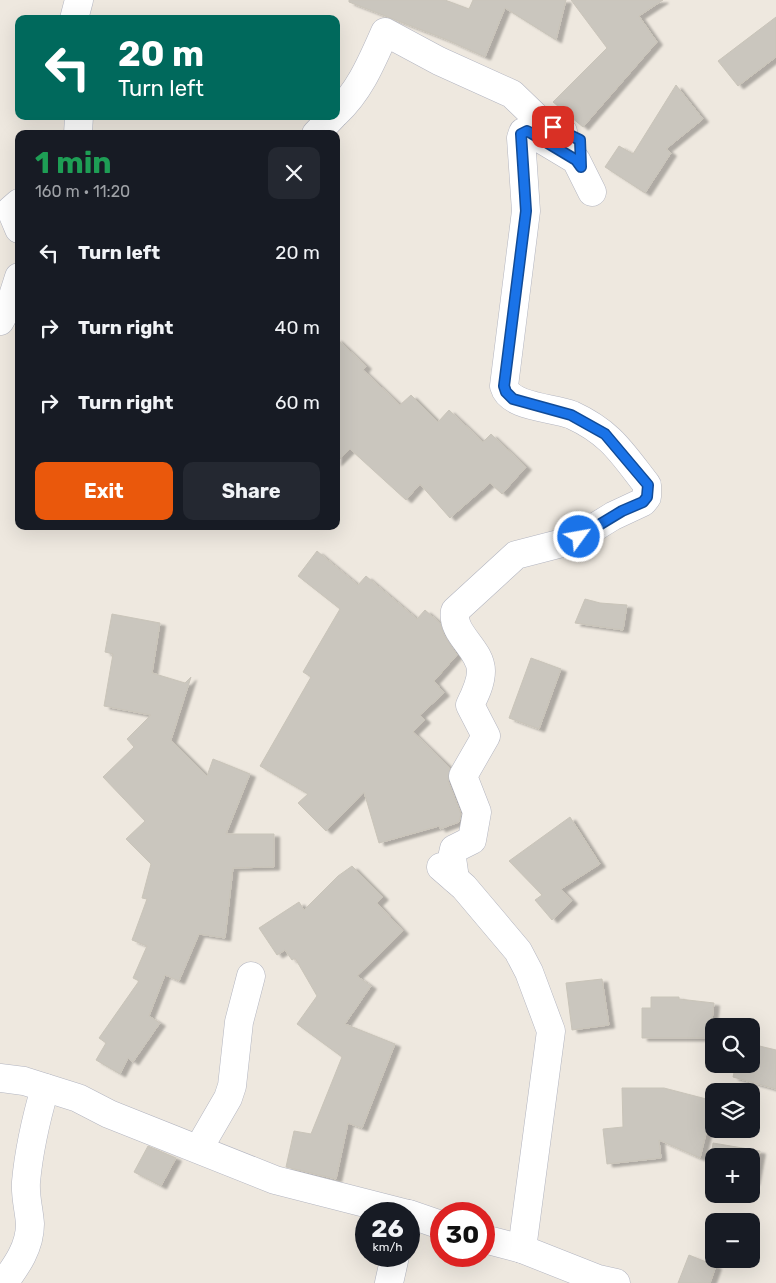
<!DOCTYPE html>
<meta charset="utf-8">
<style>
body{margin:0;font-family:Rubik,sans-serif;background:#242831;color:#f1f3f6;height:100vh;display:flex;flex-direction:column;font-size:19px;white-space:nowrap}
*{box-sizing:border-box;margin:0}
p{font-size:16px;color:#9ea1a6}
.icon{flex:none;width:28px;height:28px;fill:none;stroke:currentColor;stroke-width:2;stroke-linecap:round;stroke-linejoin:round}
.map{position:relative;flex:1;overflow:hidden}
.side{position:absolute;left:15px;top:130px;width:325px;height:400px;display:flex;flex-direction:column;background:#171b24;border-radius:10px;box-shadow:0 5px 20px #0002}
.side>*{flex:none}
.banner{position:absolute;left:15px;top:15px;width:325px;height:105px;border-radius:10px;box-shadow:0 5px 20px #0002;background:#00695c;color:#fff;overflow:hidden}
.fabs{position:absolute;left:705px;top:1018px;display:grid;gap:10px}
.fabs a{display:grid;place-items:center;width:55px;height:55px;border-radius:10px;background:#171b24;box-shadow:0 5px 20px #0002;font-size:25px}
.speed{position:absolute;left:355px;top:1202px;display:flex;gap:10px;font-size:25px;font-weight:700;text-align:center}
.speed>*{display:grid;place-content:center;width:65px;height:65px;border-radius:50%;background:#171b24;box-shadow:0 5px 20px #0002;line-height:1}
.speed small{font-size:12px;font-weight:400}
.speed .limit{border:8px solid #d22;background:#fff;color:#111}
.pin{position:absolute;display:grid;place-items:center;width:42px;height:42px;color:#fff;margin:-21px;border-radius:10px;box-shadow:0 2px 8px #0006}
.me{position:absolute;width:55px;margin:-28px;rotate:58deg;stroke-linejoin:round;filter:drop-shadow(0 0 4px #0008)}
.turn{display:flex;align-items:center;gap:18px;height:105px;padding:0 20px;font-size:22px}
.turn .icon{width:65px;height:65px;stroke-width:2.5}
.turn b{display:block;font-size:35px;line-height:42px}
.round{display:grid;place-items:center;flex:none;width:52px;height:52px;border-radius:10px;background:#242831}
.head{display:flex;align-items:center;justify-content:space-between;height:85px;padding:0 20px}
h1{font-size:30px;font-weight:700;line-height:38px;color:#1e9e55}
.primary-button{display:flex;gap:10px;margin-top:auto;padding:10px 20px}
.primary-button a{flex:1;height:58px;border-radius:10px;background:#ea580c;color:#fff;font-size:20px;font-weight:700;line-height:58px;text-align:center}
.primary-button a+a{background:#242831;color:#f1f3f6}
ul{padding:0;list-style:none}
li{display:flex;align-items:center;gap:15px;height:75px;padding:0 20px}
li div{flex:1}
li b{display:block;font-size:19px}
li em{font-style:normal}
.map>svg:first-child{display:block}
.building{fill:#cac6be;stroke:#c9c4b9;filter:url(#shadow)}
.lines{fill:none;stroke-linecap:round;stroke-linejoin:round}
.minor-casing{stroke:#b3b5c0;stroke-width:29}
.minor{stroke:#fff;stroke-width:28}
.route-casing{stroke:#114b97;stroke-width:12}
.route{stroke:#1a73e8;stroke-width:9}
</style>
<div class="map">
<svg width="776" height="1283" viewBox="0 0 776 1283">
<defs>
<filter id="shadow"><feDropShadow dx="5.5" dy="3" stdDeviation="1" flood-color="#0004"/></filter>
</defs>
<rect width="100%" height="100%" fill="#eee8df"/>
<g class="building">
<path d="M349 0H445L469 9 473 0H566L556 40 505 8 485 57 445 39 349 2Z"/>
<path d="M571 0H663L639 16 657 42 583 127 553 102 607 48Z"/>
<path d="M776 17V57L738 86 718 61Z"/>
<path d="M676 85 703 119 666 149 671 153 645 193 605 167 619 146 633 154Z"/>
<path d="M336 338 366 366 363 370 400 405 411 395 438 422 449 410 483 442 491 434 526 467 502 494 490 483 450 518 420 484 406 500 350 449 336 463Z"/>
<path d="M317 551 358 585 366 576 417 619 425 610 440 623 444 635 457 655 434 681 444 693 420 715 425 720 413 732 450 768 448 781 461 814 459 822 440 829 439 826 379 843 364 792 326 831 298 803 308 794 260 766 311 677 303 672 340 609 298 576Z"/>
<path d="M585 599 600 603 627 605 623 630 575 623Z"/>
<path d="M112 614 160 623 152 673 185 683 191 677 171 740 207 776 213 759 250 774 226 834H274V867L233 868 225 938 199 934 179 981 165 975 149 1016 160 1023 133 1062 128 1058 120 1074 96 1060 106 1043 99 1038 139 981 133 978 147 946 132 940 147 899 142 898 151 864 126 839 145 821 103 777 134 747 127 739 151 715 104 706 113 654 105 652Z"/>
<path d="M531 658 561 669 539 729 509 718Z"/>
<path d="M570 817 600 864 561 889 572 901 552 920 535 900 542 895 509 861Z"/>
<path d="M352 866 383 897 377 903 403 931 357 976 371 986 345 1024 395 1044 362 1128 348 1123 336 1179 286 1167 294 1131 311 1134 342 1057 297 1024 317 996 295 958 292 960 285 950 277 955 259 928 299 902 304 910 338 876Z"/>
<path d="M602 979 609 1025 572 1030 566 983Z"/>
<path d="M651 997H679V999L714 1003 710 1038H642V1008H651Z"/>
<path d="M751 1044 776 1050V1089L733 1077 736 1064H751Z"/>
<path d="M622 1088H664L714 1101 700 1158 659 1140 661 1158 607 1164 603 1129 623 1127Z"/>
<path d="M713 1143 760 1151 754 1182H751V1156H714V1175L709 1174Z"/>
<path d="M148 1146 176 1158 161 1186 134 1172Z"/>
<path d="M689 1255 716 1266 710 1283H678Z"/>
</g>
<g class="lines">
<defs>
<g id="minor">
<path d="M74 19 79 0"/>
<path d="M336 113C360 91 372 61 385 32L439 61 512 94 540 121 563 132"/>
<path d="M78 134 79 116"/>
<path d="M316 134 333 116"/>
<path d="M19 203 11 210 19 229"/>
<path d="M0 321 12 299 19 277"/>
<path d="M441 867 464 887 518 951 529 972 551 1031 522 1249"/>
<path d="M455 879 452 858 454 849 472 840 477 812 463 776 486 736 470 705C475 695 481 683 481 671 481 649 451 634 455 611L516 555 574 540 613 516 643 502 647 497V485C622 453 611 433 572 415 553 407 510 408 504 386L526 211 521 138 523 132 531 133 576 160 592 192"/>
<path d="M0 1078 24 1081 78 1098 109 1114 275 1180 408 1214"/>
<path d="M199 1148 228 1098 232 1086 239 1022 251 976"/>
<path d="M409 1214 441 1225"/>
<path d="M484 1239 522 1249 598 1279 616 1283"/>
<path d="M4 1283C17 1265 30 1247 30 1224 29 1209 25 1197 26 1182 29 1149 36 1119 45 1088"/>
<path d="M389 1283 395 1256"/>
</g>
</defs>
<use href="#minor" class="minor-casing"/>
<use href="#minor" class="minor"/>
</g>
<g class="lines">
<defs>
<path id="route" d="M553 127 580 140 581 167 576 160 531 133 527 131 521 134 526 211 504 386 506 392 513 399 571 415 605 434 648 485 647 497 643 502 622 511 579 537"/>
</defs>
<use href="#route" class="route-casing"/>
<use href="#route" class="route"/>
</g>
</svg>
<div class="fabs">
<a><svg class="icon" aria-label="search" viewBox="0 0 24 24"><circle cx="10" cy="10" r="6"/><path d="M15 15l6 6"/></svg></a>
<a><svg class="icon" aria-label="layers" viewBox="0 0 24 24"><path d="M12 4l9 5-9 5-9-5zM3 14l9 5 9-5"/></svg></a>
<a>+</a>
<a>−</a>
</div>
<div class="speed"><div>26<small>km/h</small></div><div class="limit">30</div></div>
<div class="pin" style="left:553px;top:127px;background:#d93025"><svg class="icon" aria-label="arrive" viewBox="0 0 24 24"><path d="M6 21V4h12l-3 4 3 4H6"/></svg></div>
<svg class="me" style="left:579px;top:537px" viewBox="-20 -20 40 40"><circle r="17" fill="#1a73e8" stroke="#fff" stroke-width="3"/><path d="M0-11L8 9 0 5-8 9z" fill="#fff"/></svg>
<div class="banner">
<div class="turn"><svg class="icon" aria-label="left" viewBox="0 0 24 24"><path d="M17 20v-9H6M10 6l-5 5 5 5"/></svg><div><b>20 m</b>Turn left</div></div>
</div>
<section class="side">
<div class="head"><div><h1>1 min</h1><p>160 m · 11:20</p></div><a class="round"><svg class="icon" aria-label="close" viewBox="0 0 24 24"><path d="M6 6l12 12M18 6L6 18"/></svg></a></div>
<ul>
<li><svg class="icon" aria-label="left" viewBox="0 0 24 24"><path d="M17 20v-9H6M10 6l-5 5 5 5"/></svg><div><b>Turn left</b></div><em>20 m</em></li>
<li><svg class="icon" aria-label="right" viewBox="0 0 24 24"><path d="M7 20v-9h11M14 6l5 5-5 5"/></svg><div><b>Turn right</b></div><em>40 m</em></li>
<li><svg class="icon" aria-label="right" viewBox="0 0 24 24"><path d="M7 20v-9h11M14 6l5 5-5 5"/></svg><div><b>Turn right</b></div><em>60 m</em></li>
</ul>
<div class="primary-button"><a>Exit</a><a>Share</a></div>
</section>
</div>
